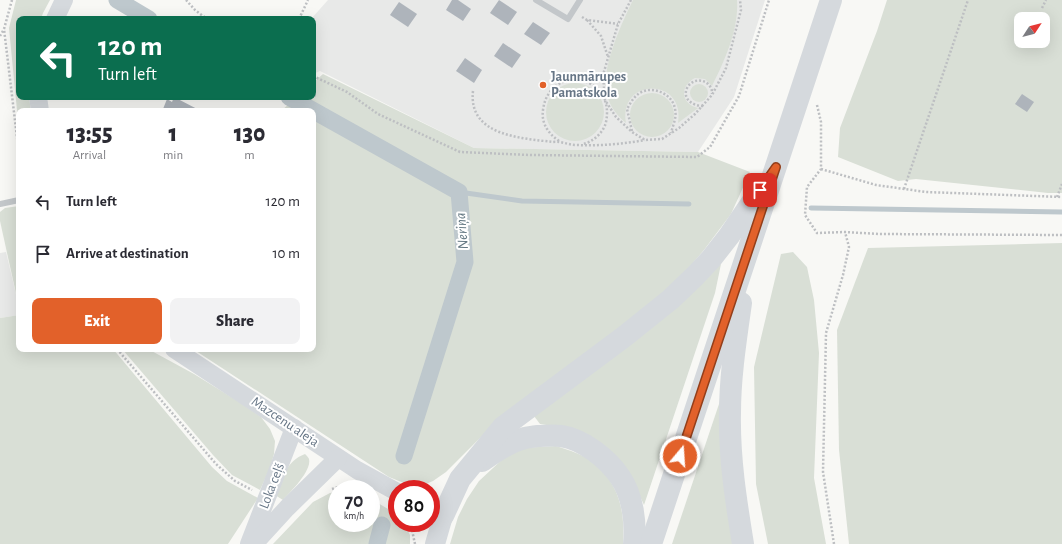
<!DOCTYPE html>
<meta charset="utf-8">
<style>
body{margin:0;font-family:"Alegreya Sans",sans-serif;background:#f2f2f3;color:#2b2b33;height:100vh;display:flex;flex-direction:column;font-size:15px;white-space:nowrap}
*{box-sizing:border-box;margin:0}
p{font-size:13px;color:#7c7c81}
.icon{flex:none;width:22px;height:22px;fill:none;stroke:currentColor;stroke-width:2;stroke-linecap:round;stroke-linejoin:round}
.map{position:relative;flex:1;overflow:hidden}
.side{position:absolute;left:16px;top:108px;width:300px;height:244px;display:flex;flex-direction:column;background:#fff;border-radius:8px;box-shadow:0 4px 16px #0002}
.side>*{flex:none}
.top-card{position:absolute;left:16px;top:16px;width:300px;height:84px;border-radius:8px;box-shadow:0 4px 16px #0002;background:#0b6e4f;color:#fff;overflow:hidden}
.needle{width:26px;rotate:54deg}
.fabs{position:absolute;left:1014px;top:12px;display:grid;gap:8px}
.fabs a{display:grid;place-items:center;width:36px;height:36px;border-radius:8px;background:#fff;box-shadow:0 4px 16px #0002;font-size:20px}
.speed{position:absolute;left:328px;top:480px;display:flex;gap:8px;font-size:20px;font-weight:700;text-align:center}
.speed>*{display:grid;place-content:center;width:52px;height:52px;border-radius:50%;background:#fff;box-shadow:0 4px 16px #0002;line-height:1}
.speed small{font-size:10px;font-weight:400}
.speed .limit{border:6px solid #d22;background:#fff;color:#111}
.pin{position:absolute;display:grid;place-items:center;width:34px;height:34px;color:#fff;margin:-17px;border-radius:8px;box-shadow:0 2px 6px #0006}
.me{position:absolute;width:44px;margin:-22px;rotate:18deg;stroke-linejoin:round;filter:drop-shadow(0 0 3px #0008)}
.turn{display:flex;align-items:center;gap:14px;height:84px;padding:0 16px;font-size:18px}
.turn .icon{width:52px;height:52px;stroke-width:2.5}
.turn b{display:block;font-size:28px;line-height:34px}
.eta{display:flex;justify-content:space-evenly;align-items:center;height:68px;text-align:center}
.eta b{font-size:24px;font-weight:800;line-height:28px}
.primary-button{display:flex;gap:8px;margin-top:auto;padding:8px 16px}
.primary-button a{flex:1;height:46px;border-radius:8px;background:#e2612a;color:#fff;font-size:16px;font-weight:800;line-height:46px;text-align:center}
.primary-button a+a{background:#f2f2f3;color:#2b2b33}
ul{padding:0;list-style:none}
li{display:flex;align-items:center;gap:12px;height:52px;padding:0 16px}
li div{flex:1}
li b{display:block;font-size:15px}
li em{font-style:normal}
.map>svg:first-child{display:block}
.built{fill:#e8e9e8}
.green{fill:#d9dfd6;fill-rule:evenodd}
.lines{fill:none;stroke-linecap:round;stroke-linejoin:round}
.stream{stroke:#bec8cd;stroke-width:5}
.canal{stroke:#bec8cd;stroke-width:17}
.building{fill:#aeb4bb}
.path{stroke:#bdbfc2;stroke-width:2.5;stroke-dasharray:2 2;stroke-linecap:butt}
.service{stroke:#c3c7ca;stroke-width:6}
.secondary{stroke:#d5d9dd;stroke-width:18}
.primary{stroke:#d5d9dd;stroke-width:20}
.trunk{stroke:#d5d9dd;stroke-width:22}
.route-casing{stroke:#933f1b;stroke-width:10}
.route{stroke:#e2612a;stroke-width:7}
.poi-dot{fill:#e2612a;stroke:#fff;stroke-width:1.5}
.labels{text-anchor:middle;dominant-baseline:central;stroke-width:4;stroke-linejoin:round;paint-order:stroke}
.poi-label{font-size:14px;font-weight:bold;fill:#677686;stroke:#fff;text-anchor:start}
.street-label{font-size:14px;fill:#677686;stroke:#fff}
.water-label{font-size:15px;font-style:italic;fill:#637782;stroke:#fff}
</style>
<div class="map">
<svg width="1062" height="544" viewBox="0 0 1062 544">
<rect width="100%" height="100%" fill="#f8f8f5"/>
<g class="built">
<path d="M328 0H765L734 97 698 152 474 148 320 71 313 74V19H311Z"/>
<path d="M6 252 19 307V315L0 318V253Z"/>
</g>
<g class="green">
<path d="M16 0H50L43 13 41 19H19V97H29L31 111H19V131L9 28Z"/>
<path d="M633 0H737C739 29 725 60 712 86L705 79 695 78C679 86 681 104 698 108L678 123C686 77 618 77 626 123 615 114 607 102 606 89 603 63 622 23 633 0Z"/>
<path d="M887 0H1062V193H1048L916 179 898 181 838 157 840 128 877 31ZM1021 19H1043V41H1021Z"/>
<path d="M323 74 474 148 698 152 750 172 731 214 704 250 679 279 622 327 490 428 446 472 433 481 421 486 409 485 389 477 193 349H313V111H281L297 97H313V83Z"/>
<circle cx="575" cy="112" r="29"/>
<circle cx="699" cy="93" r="9"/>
<circle cx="652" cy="115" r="22"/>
<path d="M19 206V307L0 221V212L5 208Z"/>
<path d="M1062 243V544H849L839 450 837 330 868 248Z"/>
<path d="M793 252 807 267 814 300 819 353 814 478 826 544H768L756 484 754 367 781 254Z"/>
<path d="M721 264 715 293 644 505 629 472 553 426 540 424 534 416Z"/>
<path d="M19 315V349H113L212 467 227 481 258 498 228 544H0V318Z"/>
<path d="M122 349H148L194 374 236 400 261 417 270 429 275 441 274 454 270 468 260 490 232 475 213 455Z"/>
<path d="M720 401 733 544H672Z"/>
<path d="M556 446C568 450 586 455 596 464 620 487 625 512 623 544H450L458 517 467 499 479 481 506 456 521 448Z"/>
<path d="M305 454C306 455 309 458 309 459 312 471 290 492 283 500L275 495C283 478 286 461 305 454Z"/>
<path d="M337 492V523H371V499L395 513 397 515V523H404L410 535V544H273L313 502 330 493Z"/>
</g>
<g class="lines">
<g class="stream">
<path d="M459 192 522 201 689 204"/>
<path d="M811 208 1062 212"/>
</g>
<g class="canal">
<path d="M117 0 149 19"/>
<path d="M289 97 459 192 465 262 404 456"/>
<path d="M377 544 382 525"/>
</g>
</g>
<g class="building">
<path d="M452 0H458L471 9 463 21 446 10Z"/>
<path d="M499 0 517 12 508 25 490 13Z"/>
<path d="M399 2 417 14 408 27 390 15Z"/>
<path d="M533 22 550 33 541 45 524 34Z"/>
<path d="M503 43 521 55 512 68 494 56Z"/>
<path d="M465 58 482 70 474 83 456 71Z"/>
<path d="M1022 94 1034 102 1027 112 1015 104Z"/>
<path d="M174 97 201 111H167L163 109 167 99 172 102Z"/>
</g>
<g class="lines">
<g class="path">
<path d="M12 0 4 29 19 154"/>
<path d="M186 0 195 10 207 19"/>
<path d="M631 0 618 24 603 75 605 100 616 117 632 132 645 140 662 139 679 128 695 114 712 95 726 68 741 10 740 0"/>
<path d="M1042 8 1046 0"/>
<path d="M582 17 587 20 618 24"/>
<path d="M299 19 308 0"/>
<path d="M587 20 601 36 608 57"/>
<path d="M0 36 4 29"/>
<path d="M313 76 347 92 378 114 460 152 530 155 697 157 710 147 739 96 769 0"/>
<path d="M313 87 315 98"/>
<path d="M473 91C468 136 521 138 553 142 562 141 568 145 577 145 600 146 623 144 645 140"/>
<path d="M817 105 821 122V169L807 187 805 215 817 233 845 232 879 234 1062 235"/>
<path d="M703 106C693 106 682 99 687 88 692 78 706 78 711 88 712 90 712 92 712 94"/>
<path d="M632 131 627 109C631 102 635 94 644 91 656 87 673 95 675 109 677 117 673 125 671 133"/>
<path d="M559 141C549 134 541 124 543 110 549 63 616 74 606 122 604 132 593 142 583 144"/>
<path d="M821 169 876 185 926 192 1062 197"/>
<path d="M904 189 968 0"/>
<path d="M1057 197 1062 184"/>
<path d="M117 349 216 464 235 481 252 490"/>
<path d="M332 489 338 487H351"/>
<path d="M409 523 412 530 415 544"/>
<path d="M834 544 823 472 826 333 843 275 849 247 845 232"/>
</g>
<g class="service">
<path d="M536 0 568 19 580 0"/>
<path d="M0 204 19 200"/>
</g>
<g class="secondary">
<path d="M55 19 64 0"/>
<path d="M38 97 40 111"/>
<path d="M174 349 357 470 397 492"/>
<path d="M249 544 294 428"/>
<path d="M254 544 287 508 338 458"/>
</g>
<path class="primary" d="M435 544 443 516"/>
<g class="trunk">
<path d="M741 303C736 339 730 376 730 413 729 457 736 501 743 544"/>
<path d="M482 461C495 452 509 442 525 438 528 437 533 437 537 436 545 436 553 435 561 436 583 439 608 459 620 477 633 496 636 522 634 544"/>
<path d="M443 516 460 479 503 427 625 336 671 299 695 276 711 259 729 236 761 189"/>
<path d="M651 544 831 0"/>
</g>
</g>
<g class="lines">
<defs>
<path id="route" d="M680 456 776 167 760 190"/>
</defs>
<use href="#route" class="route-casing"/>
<use href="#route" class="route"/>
</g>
<circle class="poi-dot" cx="543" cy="85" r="4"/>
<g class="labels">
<g class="poi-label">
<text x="551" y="77">Jaunmārupes<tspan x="551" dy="16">Pamatskola</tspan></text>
</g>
<g class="street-label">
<text transform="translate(285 422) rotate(34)">Mazcenu aleja</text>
<text transform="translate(272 486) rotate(-69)">Loka ceļš</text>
</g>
<g class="water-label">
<text transform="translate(462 231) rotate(-95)">Neriņa</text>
</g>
</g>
</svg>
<div class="fabs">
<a><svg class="needle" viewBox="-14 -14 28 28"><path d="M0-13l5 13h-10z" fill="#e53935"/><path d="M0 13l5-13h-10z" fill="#7c7c81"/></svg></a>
</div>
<div class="speed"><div>70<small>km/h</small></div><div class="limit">80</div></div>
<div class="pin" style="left:760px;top:190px;background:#d93025"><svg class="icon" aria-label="arrive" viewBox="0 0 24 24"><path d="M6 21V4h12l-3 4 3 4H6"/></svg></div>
<svg class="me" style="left:680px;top:456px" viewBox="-20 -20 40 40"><circle r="17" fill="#e2612a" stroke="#fff" stroke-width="3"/><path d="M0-11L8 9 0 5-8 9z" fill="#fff"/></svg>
<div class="top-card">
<div class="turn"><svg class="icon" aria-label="left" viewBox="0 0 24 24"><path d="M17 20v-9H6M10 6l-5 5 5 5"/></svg><div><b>120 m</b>Turn left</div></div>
</div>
<section class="side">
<div class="eta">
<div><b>13:55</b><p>Arrival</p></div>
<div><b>1</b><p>min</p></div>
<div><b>130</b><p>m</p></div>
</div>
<ul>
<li><svg class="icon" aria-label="left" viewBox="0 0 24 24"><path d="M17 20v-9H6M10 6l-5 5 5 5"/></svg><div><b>Turn left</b></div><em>120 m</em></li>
<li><svg class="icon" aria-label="arrive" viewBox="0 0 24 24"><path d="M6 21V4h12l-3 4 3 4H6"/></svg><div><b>Arrive at destination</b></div><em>10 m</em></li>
</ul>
<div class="primary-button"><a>Exit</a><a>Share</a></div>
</section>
</div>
